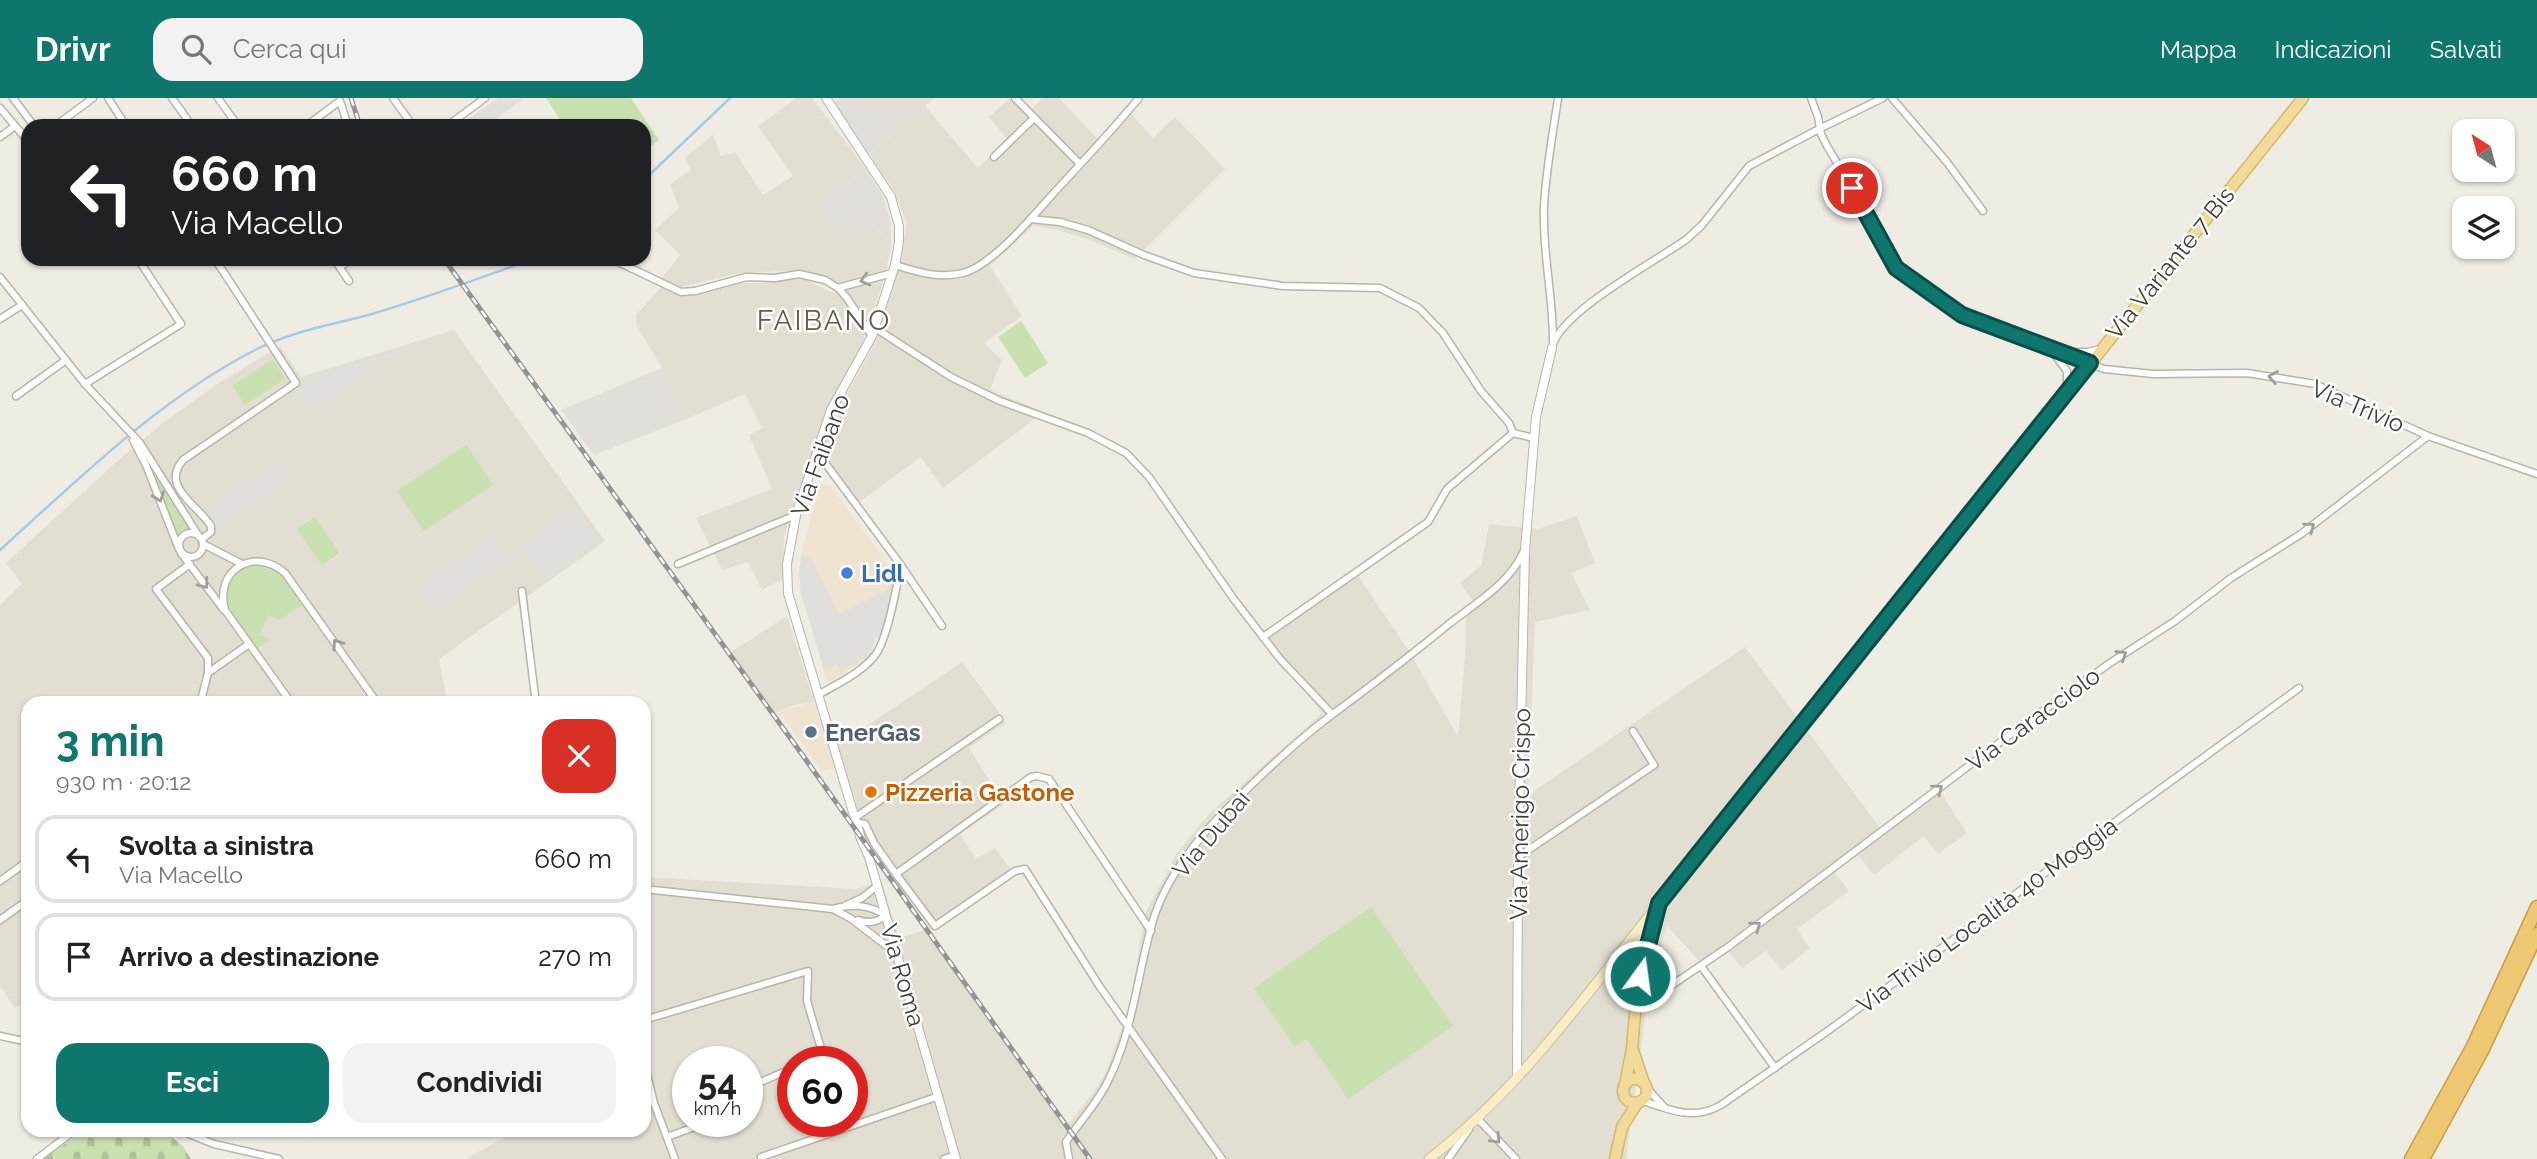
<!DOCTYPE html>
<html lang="it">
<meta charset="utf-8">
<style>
body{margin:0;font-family:Raleway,sans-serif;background:#f2f2f2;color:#222;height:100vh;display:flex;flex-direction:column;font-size:26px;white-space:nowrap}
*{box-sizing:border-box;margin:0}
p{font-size:23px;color:#767676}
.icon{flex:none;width:38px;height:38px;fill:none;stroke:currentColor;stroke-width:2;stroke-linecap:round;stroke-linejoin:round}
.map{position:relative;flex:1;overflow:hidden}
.drawer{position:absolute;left:21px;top:598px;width:630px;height:441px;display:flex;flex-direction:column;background:#fff;border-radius:21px;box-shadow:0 2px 5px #0004}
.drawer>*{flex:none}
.hud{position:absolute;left:21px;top:21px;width:630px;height:147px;border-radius:21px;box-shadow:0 2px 5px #0004;background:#202124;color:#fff;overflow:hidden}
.needle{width:46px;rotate:324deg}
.tools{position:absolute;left:2452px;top:21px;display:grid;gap:14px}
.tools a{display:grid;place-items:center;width:63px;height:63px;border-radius:14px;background:#fff;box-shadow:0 2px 5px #0004;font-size:35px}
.speed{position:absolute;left:672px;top:948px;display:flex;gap:14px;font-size:35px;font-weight:700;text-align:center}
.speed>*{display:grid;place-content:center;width:91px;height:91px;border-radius:50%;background:#fff;box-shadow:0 2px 5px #0004;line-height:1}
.speed small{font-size:18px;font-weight:400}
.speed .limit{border:10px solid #d22;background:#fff;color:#111}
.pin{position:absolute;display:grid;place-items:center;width:60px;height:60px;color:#fff;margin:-30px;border:4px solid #fff;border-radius:50%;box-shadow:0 2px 7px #0007}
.me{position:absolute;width:77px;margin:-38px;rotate:14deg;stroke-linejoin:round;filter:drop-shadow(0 0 5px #0008)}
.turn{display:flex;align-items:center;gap:24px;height:147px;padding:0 35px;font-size:32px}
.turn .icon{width:91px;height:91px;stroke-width:2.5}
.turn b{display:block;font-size:49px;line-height:60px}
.round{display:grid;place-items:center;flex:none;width:74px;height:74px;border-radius:21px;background:#f2f2f2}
.headline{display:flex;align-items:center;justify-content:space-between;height:119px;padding:0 35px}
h1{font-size:42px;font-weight:700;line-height:52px;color:#0f766e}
.action{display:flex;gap:14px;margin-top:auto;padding:14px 35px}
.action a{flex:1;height:80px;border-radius:21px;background:#0f766e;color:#fff;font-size:28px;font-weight:700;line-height:80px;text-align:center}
.action a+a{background:#f2f2f2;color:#222}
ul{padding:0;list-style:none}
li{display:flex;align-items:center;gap:21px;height:88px;margin:0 14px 10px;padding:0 21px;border:4px solid #e0e0e0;border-radius:21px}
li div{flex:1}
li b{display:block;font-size:26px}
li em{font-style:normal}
header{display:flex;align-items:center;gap:42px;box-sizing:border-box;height:98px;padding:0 35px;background:#0f766e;color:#fff}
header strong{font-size:33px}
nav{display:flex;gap:38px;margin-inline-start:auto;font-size:24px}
.search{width:490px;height:63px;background:#f2f2f2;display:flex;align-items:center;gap:18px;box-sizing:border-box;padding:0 24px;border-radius:21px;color:#767676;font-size:26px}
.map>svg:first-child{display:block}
.residential{fill:#e3ded2;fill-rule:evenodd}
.commercial{fill:#f0e3d0}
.industrial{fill:#e2ded9}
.grass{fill:#c9e0b1}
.cemetery{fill:url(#cemetery-stones)}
.parking{fill:#e1dfdc}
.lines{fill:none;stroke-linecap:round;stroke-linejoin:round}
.stream{stroke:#a6cae6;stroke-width:2.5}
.minor-casing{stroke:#bab4a8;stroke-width:9}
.tertiary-casing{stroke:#bab4a8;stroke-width:10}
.secondary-casing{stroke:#cabf98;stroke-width:11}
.primary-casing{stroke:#d4b86d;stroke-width:13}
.motorway-casing{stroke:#ca9c43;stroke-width:15}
.minor{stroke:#fff;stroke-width:6}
.tertiary{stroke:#fff;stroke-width:8}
.secondary{stroke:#f8edc6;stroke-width:9}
.primary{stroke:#f2db9a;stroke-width:10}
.motorway{stroke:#edc772;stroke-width:12}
.rail-casing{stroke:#939393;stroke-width:5}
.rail{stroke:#fff;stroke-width:2.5;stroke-dasharray:8;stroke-linecap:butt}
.oneway{stroke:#a09e9a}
.route-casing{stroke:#0a4d48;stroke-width:18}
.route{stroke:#0f766e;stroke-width:12}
.shop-dot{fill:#3f7fe0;stroke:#fff;stroke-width:2.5}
.service-dot{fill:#5c6f8a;stroke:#fff;stroke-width:2.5}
.food-dot{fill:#e8710a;stroke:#fff;stroke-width:2.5}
.labels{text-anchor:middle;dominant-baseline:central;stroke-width:5;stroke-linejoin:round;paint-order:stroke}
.street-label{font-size:24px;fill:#413c34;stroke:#fff}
.shop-label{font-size:24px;font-weight:bold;fill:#366cbe;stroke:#fff;text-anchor:start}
.service-label{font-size:24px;font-weight:bold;fill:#4e5e75;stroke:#fff;text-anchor:start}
.food-label{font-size:24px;font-weight:bold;fill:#c56008;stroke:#fff;text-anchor:start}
.quarter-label{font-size:28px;letter-spacing:2px;fill:#625a4d;stroke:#fff}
</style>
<header>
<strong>Drivr</strong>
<div class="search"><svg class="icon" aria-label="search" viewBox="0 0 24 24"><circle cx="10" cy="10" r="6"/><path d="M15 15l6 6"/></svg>Cerca qui</div>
<nav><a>Mappa</a><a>Indicazioni</a><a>Salvati</a></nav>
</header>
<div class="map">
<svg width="2537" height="1061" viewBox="0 0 2537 1061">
<defs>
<pattern id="cemetery-stones" width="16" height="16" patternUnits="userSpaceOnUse" patternTransform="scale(1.75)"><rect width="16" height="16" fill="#c9e0b1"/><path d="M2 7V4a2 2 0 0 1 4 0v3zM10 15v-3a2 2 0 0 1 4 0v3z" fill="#aec199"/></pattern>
</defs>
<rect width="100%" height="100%" fill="#efece4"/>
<g class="residential">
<path d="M797 0H812L864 69 842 89 837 84 891 147 886 174 836 187 801 172 740 175 681 189 672 187 662 180 680 157 655 132 679 110 670 86 691 72 685 59 713 37 721 58 735 54 763 97 793 78 758 28Z"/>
<path d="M1010 0H1019L1031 12 1042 0H1059L1098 41 1126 10 1153 40 1175 19 1225 71 1135 161 1087 141 1058 132 1033 128 990 168 1022 218 984 245 1002 262 990 292 1044 314 943 390 921 359 852 409 817 362 837 314 878 239 900 164 907 125 894 93 870 57 925 8 978 70 1007 41 989 19Z"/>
<path d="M799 179 834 195 884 181 858 259 827 311 784 439 783 481 762 492 748 464 722 472 696 420 772 391 749 337 762 330 745 296 686 321 662 270 637 228 636 217 661 189 685 197 738 185H763Z"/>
<path d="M454 232 605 443 439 561 446 597 431 605 28 606V902L15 910 0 888V507L22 486 6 465 122 359 158 329 214 288 280 248 301 279Z"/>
<path d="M1577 418 1595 465 1571 475 1590 512 1535 524 1528 697 1745 549 1880 730 1936 688 1967 735 1938 756 1924 738 1874 777 1858 757 1834 773 1849 793 1797 831 1810 850 1782 872 1766 853 1742 870 1728 853 1705 869 1667 828 1653 873 1645 919 1626 1061H466L516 1033 644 1032V779L856 791 882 784 899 840 925 832 1065 1030 1097 990 1108 970 1130 905 1145 816 1177 755 1209 716 1322 615 1258 537 1354 472 1409 553 1458 639 1465 559 1466 509 1473 503 1460 485 1481 468 1489 426 1538 431ZM688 964H747V1024H688ZM793 964H852V1024H793Z"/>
<path d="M787 518 814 604 795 607 774 615 731 554Z"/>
<path d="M962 564 1006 624 969 650 1004 706 960 736 976 761 995 750 1014 776 932 832 869 748 838 647Z"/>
</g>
<g class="commercial">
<path d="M820 386 830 388 896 477 881 540 875 539 870 558 828 586 801 495 799 476 801 458Z"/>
<path d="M814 604 835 671 822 673 779 613Z"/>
</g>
<g class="industrial">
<path d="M840 0H934L870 57 834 5Z"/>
<path d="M864 69 883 98 891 125V147L874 127 844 147 813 110 836 84 842 89Z"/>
<path d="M662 270 686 321 594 357 561 312Z"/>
</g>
<g class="grass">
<path d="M546 0H631L659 42 644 53V28H564Z"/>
<path d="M1021 223 1048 265 1025 280 998 239Z"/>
<path d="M273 261 285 281 245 307 232 288Z"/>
<path d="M466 347 493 387 424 433 397 393Z"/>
<path d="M158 379 190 432 175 436 155 380Z"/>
<path d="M315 419 339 455 322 467 297 431Z"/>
<path d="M257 467 279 475 303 506 280 522 268 517 260 536 270 541 257 551C243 533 219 510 230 486 235 474 244 469 257 467Z"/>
<path d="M1371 809 1453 928 1348 1001 1307 941 1295 949 1254 890Z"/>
</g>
<path class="cemetery" d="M83 1033H163L182 1047 191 1061H44Z"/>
<g class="parking">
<path d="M498 0 524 1 486 28H458Z"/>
<path d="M406 250 309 316 294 296 308 280Z"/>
<path d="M279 361 292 380 216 431 204 411Z"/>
<path d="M575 409 600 443 544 484 523 457 510 467 506 462 435 514 418 491 493 435 509 457Z"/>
<path d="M801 458 811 460 839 516 887 492 888 483 879 469 883 466 895 482 881 540 875 539 870 558 840 573 837 567 824 571 801 495 799 476Z"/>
</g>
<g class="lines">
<g class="stream">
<path d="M644 82 730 0"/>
<path d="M0 452C80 380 158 302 255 252 292 233 332 227 372 216 426 200 480 180 533 161"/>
</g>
<defs>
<g id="minor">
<path d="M13 0 34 28"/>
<path d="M108 0 126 28"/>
<path d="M172 0 192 28"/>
<path d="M218 0 238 28"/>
<path d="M393 0 413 28"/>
<path d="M1015 0 1080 66"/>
<path d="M1811 0 1818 19 1821 36 1827 48 1864 110 1896 170 1962 217 2104 271 2153 276 2247 275 2315 286 2428 338 2537 376"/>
<path d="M1892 0 1946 63 1983 113"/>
<path d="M0 10 28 43"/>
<path d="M55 28 93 0"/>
<path d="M306 28 340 3 348 28"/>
<path d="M447 28 485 0"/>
<path d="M0 39 15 28"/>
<path d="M994 59 1034 20"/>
<path d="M1030 121 1060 124 1088 132 1144 157 1194 175 1283 188 1380 190 1419 210 1443 235 1481 293 1509 325 1513 335"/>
<path d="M334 161 349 183"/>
<path d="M612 161 681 194 695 193 746 179 775 180 799 176 825 182 838 190 847 200 872 238"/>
<path d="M895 167C918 174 939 181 963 175 995 167 1040 109 1063 85 1089 57 1115 29 1139 0"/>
<path d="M340 169 351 161"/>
<path d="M0 179 85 286 140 345 198 437"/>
<path d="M838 190 892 175"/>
<path d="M0 221 22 207"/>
<path d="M875 230 951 279 1000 303 1088 335 1126 355 1149 379 1233 500 1280 561 1332 616"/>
<path d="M1553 243C1553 197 1542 153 1544 108 1546 72 1553 35 1558 0"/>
<path d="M1552 250C1558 215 1656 163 1687 141L1702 127 1749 68 1821 30 1883 0"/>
<path d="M2052 253 2067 273V293"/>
<path d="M2066 254H2088L2100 251"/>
<path d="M85 286 181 226 138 161"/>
<path d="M16 298 66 262"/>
<path d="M133 342 146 367 179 451"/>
<path d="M817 354 900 466 942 528"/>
<circle cx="191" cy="447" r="12"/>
<path d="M202 441 211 434V428C198 407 160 389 183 362L296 285 215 161"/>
<path d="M203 446 242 466"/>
<path d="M181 455 224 512"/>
<path d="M190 466 156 491 208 560V575"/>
<path d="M678 466 796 417"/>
<path d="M522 493 536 606"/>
<path d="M1263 539 1428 424 1447 391 1513 335 1534 340"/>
<path d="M818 597C837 586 863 574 876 556 887 541 898 486 900 466"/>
<path d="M200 606 208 575 249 546"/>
<path d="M292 606 225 512C214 472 254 448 285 475L378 606"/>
<path d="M856 719 999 621"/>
<path d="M858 725 865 726 874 745 896 776 1031 679 1037 678 1049 681 1151 833"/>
<path d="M1518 759 1654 667 1633 633"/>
<path d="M896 776 935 828 1015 773 1025 771 1100 889 1222 1061"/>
<path d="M0 783 28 763"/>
<path d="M644 791 833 811 850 820 896 855"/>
<path d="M846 807 862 800 877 788"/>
<path d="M833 811C852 806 869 806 886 818 876 824 870 826 858 822"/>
<path d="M0 822 28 802"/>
<path d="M1701 868 1775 970"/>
<path d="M1641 908 1728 849 2027 624 2110 565 2175 523 2231 480 2301 436 2428 338"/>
<path d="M644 922 808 873 807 903 825 964"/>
<path d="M0 938 28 944"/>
<path d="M644 965 654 1005 675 1061"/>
<path d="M1646 989 1664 1009"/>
<path d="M747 990 786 973"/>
<path d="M1641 1002C1669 1012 1694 1023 1721 1007L1829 932 2299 590"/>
<path d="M1475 1022 1477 1020 1516 1061"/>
<path d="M179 1032 214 1046 279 1061"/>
<path d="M667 1039 708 1024"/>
<path d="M37 1061 75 1032"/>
<path d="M762 1061 761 1059 939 998"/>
<path d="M944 1061 955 1057"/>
<path d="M1069 1061 1066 1044C1080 1023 1097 1006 1108 983 1133 933 1137 878 1152 826 1164 782 1198 739 1230 708 1261 677 1294 645 1329 619 1368 590 1410 558 1449 526 1476 505 1510 485 1524 453"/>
<path d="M1448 1061 1469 1031"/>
</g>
<g id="tertiary">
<path d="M826 0 891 99 899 128V144L895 167 872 238 831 312 796 417 787 466 788 495 861 741 869 759 956 1061"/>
<path d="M1517 980 1518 759 1525 452 1536 319 1552 250"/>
</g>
<g id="secondary">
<path d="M1612 868 1649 844 1641 839 1632 840"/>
<path d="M1610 872H1627L1635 883 1637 893"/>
<path d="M1429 1061C1520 991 1586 897 1657 808"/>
</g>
<g id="primary">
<path d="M1633 952 1644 985"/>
<circle cx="1635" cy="993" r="12"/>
<path d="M1625 987 1632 951 1637 893 1659 805 2303 0"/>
<path d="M1615 1061 1622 1029 1638 1004"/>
</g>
<g id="motorway">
<path d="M2411 1061 2473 948 2537 809"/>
<path d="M2423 1061 2482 953 2537 836"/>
</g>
</defs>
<use href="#minor" class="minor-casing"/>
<use href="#tertiary" class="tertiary-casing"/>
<use href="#secondary" class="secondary-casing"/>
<use href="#primary" class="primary-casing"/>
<use href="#motorway" class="motorway-casing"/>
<use href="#minor" class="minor"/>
<use href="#tertiary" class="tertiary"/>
<use href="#secondary" class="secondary"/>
<use href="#primary" class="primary"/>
<use href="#motorway" class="motorway"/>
<defs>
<g id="rail">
<path d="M351 0 360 28"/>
<path d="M444 161 801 655 1090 1061"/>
</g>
</defs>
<use href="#rail" class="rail-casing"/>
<use href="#rail" class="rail"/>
</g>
<defs><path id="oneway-chevron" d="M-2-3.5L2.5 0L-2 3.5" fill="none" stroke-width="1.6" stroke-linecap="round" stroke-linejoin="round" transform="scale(1.75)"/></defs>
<g class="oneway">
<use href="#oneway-chevron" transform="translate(865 182) rotate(165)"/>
<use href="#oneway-chevron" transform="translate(2273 279) rotate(-170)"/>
<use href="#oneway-chevron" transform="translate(159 399) rotate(70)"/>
<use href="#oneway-chevron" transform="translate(2310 429) rotate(-37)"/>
<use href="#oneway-chevron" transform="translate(204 486) rotate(53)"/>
<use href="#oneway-chevron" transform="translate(337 546) rotate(-125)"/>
<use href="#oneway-chevron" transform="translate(2122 557) rotate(-33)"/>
<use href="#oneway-chevron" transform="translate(1938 691) rotate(-37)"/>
<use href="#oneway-chevron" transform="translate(1756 828) rotate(-37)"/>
<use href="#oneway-chevron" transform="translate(1496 1041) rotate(46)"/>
</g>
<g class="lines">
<defs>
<path id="route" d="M1640 878 1659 805 2090 265 1962 217 1896 170 1852 90"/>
</defs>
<use href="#route" class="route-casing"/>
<use href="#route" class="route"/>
</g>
<circle class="shop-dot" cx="847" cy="475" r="7"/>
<circle class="service-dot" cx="811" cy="634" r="7"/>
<circle class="food-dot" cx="871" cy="694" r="7"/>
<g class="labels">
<g class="street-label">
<text transform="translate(2170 165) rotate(-51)">Via Variante 7 Bis</text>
<text transform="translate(2358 308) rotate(23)">Via Trivio</text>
<text transform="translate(820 357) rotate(-70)">Via Faibano</text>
<text transform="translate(2033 621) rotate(-36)">Via Caracciolo</text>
<text transform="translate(1520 716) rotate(-89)">Via Amerigo Crispo</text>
<text transform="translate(1211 736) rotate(-50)">Via Dubai</text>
<text transform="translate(1987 817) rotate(-36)">Via Trivio Località 40 Moggia</text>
<text transform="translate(903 877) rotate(74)">Via Roma</text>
</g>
<g class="shop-label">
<text x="861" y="475">Lidl</text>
</g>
<g class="service-label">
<text x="825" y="634">EnerGas</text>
</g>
<g class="food-label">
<text x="885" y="694">Pizzeria Gastone</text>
</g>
<g class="quarter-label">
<text x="824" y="222">FAIBANO</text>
</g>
</g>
</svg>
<div class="tools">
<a><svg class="needle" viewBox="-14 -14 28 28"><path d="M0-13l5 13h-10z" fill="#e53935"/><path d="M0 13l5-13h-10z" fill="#767676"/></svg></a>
<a><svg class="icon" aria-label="layers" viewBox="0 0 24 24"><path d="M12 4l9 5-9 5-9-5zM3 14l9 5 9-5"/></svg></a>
</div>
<div class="speed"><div>54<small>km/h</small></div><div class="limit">60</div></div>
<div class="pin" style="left:1852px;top:90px;background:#d93025"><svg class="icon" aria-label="arrive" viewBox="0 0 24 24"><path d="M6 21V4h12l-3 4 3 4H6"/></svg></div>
<svg class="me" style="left:1640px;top:878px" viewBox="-20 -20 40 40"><circle r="17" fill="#0f766e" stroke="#fff" stroke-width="3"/><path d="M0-11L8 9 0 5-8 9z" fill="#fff"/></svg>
<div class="hud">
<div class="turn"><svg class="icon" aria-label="left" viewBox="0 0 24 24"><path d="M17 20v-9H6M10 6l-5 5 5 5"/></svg><div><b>660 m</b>Via Macello</div></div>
</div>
<section class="drawer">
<div class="headline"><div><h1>3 min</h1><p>930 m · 20:12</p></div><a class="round" style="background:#d93025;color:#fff"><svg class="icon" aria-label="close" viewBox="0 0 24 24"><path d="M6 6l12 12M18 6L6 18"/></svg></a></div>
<ul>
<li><svg class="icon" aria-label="left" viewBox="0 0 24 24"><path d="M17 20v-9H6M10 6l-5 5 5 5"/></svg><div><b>Svolta a sinistra</b><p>Via Macello</p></div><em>660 m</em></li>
<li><svg class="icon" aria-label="arrive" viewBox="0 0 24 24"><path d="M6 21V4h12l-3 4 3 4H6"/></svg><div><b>Arrivo a destinazione</b></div><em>270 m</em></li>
</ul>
<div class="action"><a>Esci</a><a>Condividi</a></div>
</section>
</div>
